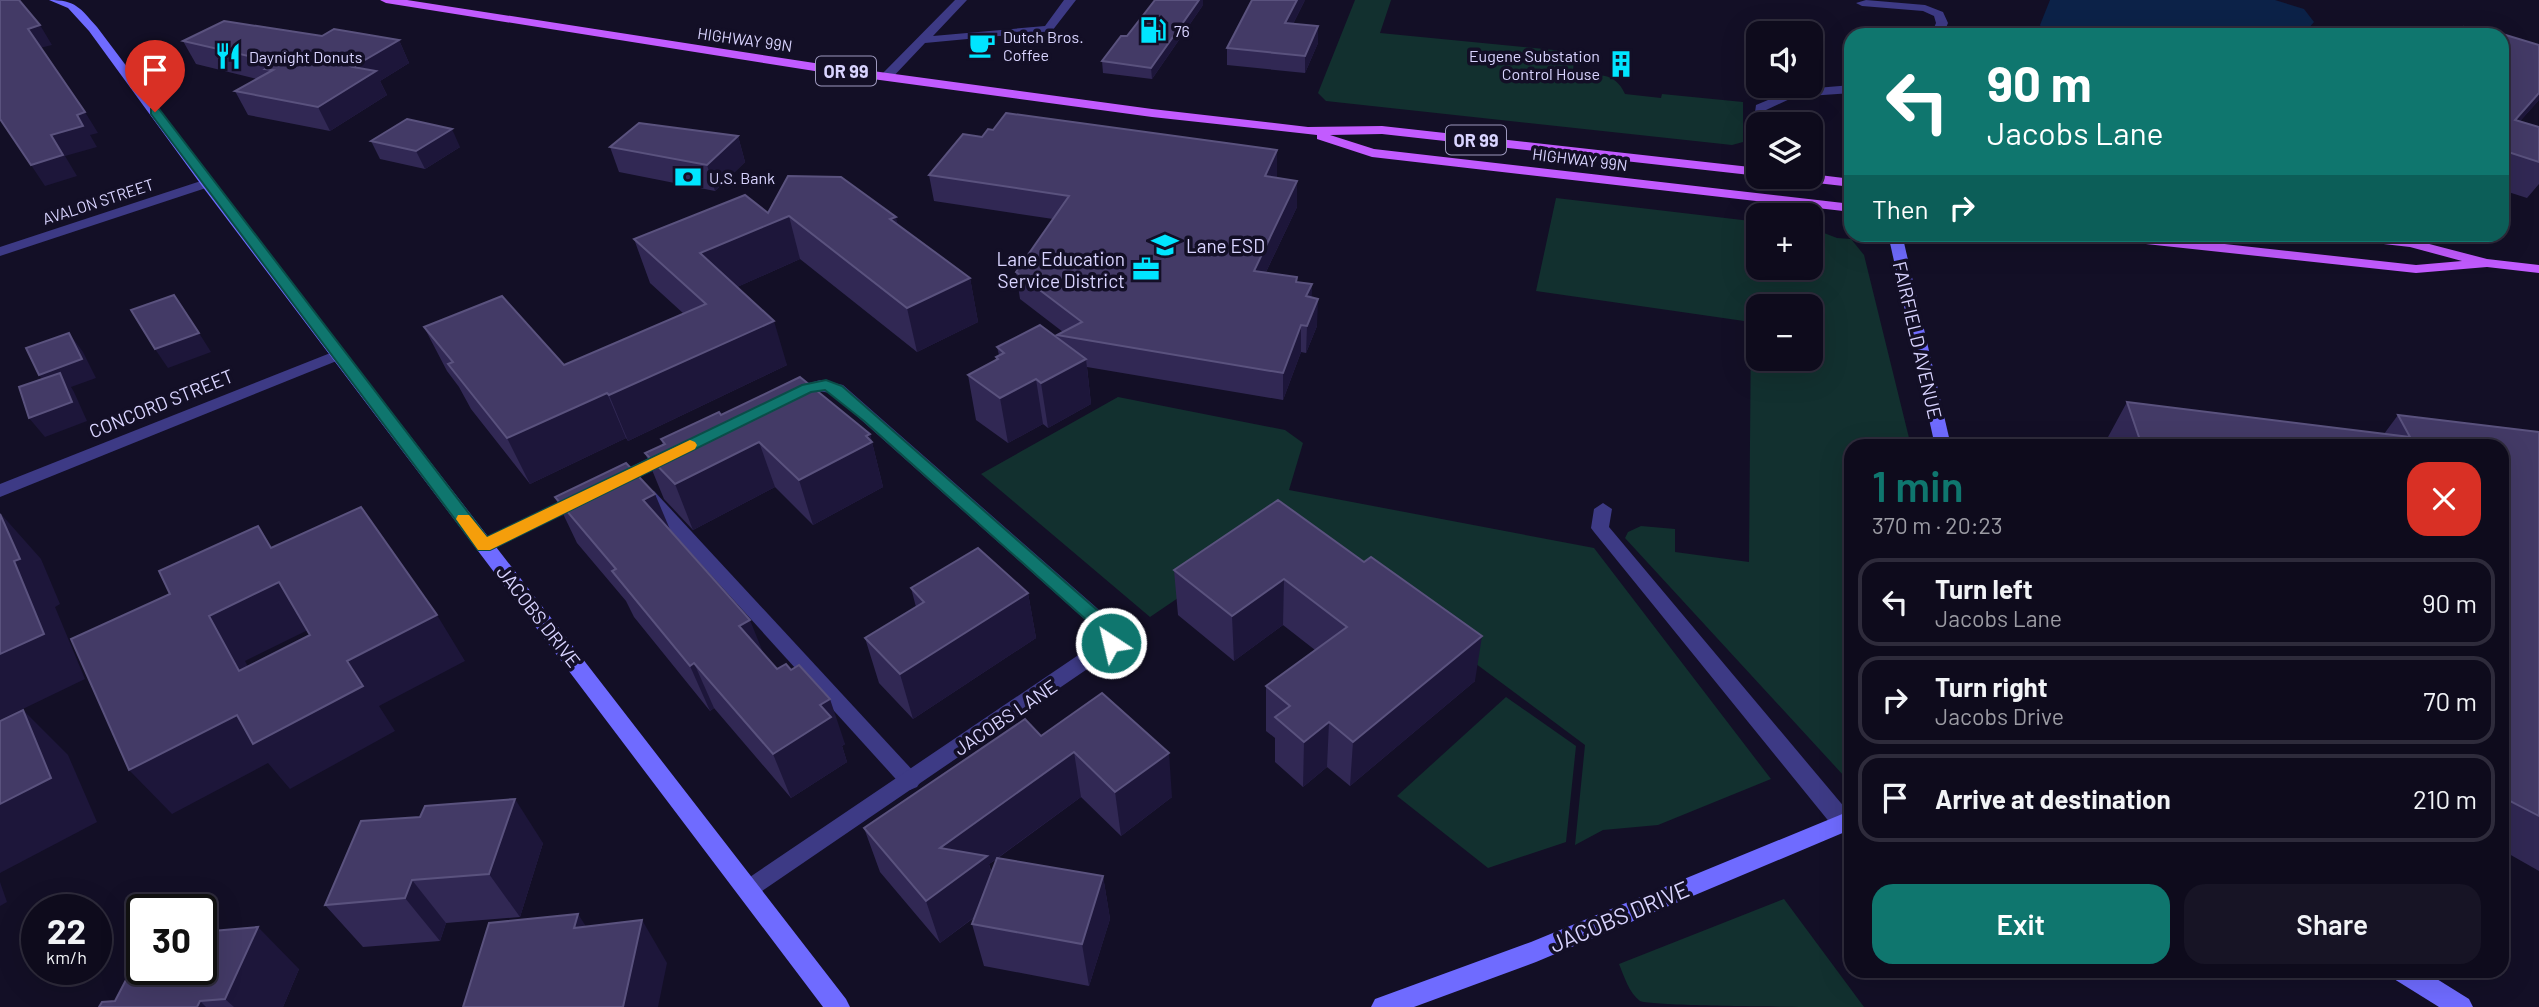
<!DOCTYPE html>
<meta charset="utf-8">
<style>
body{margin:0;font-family:Barlow,sans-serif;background:#171425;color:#f1f3f6;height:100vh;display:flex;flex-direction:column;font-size:26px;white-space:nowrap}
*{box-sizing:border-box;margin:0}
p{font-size:23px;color:#9b9ba3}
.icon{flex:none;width:38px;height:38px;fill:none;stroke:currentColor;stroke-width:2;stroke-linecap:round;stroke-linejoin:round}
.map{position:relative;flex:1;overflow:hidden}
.sheet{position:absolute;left:1844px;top:439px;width:665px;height:539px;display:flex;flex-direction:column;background:#0e0b1c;border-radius:21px;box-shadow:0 7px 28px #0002,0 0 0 2px #2e2b3b}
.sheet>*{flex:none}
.guide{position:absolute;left:1844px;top:28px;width:665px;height:214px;border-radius:21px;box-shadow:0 7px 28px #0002,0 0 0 2px #2e2b3b;background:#0f766e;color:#fff;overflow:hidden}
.buttons{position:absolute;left:1746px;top:21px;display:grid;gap:14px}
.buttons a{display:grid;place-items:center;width:77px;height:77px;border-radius:14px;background:#0e0b1c;box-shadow:0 7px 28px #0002,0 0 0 2px #2e2b3b;font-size:35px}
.speed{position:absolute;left:21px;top:894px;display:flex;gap:14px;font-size:35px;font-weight:700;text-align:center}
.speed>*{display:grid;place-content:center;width:91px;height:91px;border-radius:50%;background:#0e0b1c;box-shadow:0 7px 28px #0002,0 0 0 2px #2e2b3b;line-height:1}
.speed small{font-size:18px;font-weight:400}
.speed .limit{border:4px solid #111;border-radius:10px;background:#fff;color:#111}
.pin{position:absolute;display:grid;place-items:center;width:60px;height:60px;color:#fff;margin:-72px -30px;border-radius:50% 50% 50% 0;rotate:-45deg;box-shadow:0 0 7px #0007}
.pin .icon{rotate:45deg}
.me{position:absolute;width:77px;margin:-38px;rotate:325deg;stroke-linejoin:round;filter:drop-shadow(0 0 5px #0008)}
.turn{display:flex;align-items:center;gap:24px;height:147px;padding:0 28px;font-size:32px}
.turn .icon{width:91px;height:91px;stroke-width:2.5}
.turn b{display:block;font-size:49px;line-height:60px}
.then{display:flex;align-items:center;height:66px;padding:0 28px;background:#0003;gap:14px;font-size:26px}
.round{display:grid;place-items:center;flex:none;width:74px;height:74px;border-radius:21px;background:#171425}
.head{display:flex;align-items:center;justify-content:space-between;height:119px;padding:0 28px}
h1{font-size:42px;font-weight:600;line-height:52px;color:#0f766e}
.cta{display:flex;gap:14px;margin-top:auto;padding:14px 28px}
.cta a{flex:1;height:80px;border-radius:21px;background:#0f766e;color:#fff;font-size:28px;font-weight:600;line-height:80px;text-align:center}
.cta a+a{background:#171425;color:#f1f3f6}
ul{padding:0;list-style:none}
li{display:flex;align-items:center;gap:21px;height:88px;margin:0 14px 10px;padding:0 14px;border:4px solid #2e2b3b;border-radius:21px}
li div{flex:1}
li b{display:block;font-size:26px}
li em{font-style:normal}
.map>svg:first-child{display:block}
.green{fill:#12302f;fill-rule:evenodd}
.water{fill:#0c2248}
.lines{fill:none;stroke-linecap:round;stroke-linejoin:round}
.lane{fill:#3d3a85;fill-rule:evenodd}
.street{fill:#3d3a85;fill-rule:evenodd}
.secondary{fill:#6f6bff;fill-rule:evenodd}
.primary{fill:#c25bff;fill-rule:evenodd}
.wall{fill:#312854;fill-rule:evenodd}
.shaded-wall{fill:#1d163a}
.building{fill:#433a66;stroke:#5a527e;stroke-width:2;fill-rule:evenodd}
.route{fill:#0f766e;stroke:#0a4d48;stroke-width:2}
.slow{fill:#f59e0b}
.labels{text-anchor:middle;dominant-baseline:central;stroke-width:7;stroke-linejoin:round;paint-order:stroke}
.far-poi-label{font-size:16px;fill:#d9d4ff;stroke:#130f26;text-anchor:start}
.far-street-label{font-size:16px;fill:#d9d4ff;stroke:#130f26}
.shield{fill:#130f26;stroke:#9e99be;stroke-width:2}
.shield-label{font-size:18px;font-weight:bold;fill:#d9d4ff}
.poi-label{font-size:19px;fill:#d9d4ff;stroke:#130f26;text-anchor:start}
.street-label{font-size:19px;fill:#d9d4ff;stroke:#130f26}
.near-street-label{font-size:23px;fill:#d9d4ff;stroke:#130f26}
</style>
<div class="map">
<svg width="2539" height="1007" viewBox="0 0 2539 1007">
<rect width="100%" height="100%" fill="#130f26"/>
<g class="green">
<path d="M1355 0H1391L1380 33 1574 52 1573 73C1596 75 1615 71 1625 94L1661 98 1662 94 1743 102V142L1732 145 1326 101 1318 93Z"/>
<path d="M1556 198 1759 222V268H1811V228L1837 238 1851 239 1864 255 1911 446H1852L1851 773 1844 776 1625 538 1628 532 1641 526 1675 529V552L1749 562 1751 322 1536 291ZM1759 306H1811V359H1759Z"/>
<path d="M1118 397 1285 430 1303 443 1289 490 1594 548 1771 779 1658 825 1603 830 1575 845 1585 745 1421 623 1284 526 1150 617 981 474Z"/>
<path d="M1506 697 1576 746 1566 842 1488 868 1397 796Z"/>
<path d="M1784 899 1864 1007C1833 1007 1654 1007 1640 1001 1629 993 1624 976 1619 964Z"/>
</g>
<path class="water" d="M2050 0H2275L2304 9 2314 22 2303 35H2044L2040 25Z"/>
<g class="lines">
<g class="lane">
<path d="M955 0H967L933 36 1045 26 1064 0H1076L1052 31 925 43 890 80H882V74Z"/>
<path d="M1866 0 1925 5 1943 12 1948 23 1943 35H1931L1936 23 1934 16 1923 11 1862 6 1856 3Z"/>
<path d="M1852 85V93L1794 97 1766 110 1765 124H1759V174H1749L1747 171 1756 105 1792 90Z"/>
<path d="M648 489 654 491 917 775 921 781 917 787 910 790 903 787 642 499 639 495Z"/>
<path d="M1603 503 1612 509 1609 527 1851 815V829L1843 831 1835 829 1594 532 1591 528 1594 509Z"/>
</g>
<g class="street">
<path d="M207 179 212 180V186L0 256V247Z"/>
<path d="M338 350 346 355 344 358 0 497V484Z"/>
<path d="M820 380 843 385 1114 623C1120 632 1124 638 1118 648L749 900 741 897 738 890 741 883 1102 639 1100 633 831 393 817 391 791 401 783 396 796 387Z"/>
<path d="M671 448 677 450 679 454 677 458 621 485 615 487 606 481 609 477Z"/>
<path d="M580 492 586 494 589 498 586 502 490 551H478L475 546 478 541Z"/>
</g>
<g class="secondary">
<path d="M49 0C76 0 80 8 97 27L212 180 846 999 850 1007H823L202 186 89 31 68 8Z"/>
<path d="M1888 234H1902L1951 446H1935Z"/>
<path d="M1852 810V829L1536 962 1414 1007H1371L1375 999 1531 942Z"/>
<path d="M2390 971H2424L2469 999 2473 1007H2439L2394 979Z"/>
</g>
<g class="primary">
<path d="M380 0H407L821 64 1152 109 1308 127 1382 126 1759 168V176L1382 134 1330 135 1374 149 1852 204V212L1372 157 1317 139V135L1152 117 821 72 386 3Z"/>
<path d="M1811 174 1852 179V187L1799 181 1792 177H1811Z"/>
<path d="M2083 234H2134L2416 265 2462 261 2410 247 2331 238 2324 234H2373L2410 239 2487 259 2539 265V273L2487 267 2416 273 2090 238Z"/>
</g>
</g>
<g class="wall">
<path d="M1305 0 1293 24 1318 26V43L1305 73 1227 65V48Z"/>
<path d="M1203 5 1152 79 1103 73 1102 61 1127 36Z"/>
<path d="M2464 27 2486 34 2489 30 2539 45V100L2520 121 2539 127V184L2527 198 2502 190V35H2456Z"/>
<path d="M322 36 399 40 409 63 380 81 387 95 330 131 248 115 235 91 257 79 196 64 183 41Z"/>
<path d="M738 136 745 162 715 191 619 172 610 147Z"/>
<path d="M371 141 460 147 425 169 380 159Z"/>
<path d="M929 175 1277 176 1276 178 1297 181V207L1266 272 1297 282 1312 284 1311 297 1317 326 1306 353 1301 352 1283 400 1087 367 1091 404 1048 428 1043 424 1008 443 976 420 968 375 996 360V357L999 355 997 347 1057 338V335L1063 332 1020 299 1016 272 1053 219 934 201Z"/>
<path d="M768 213 898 225 970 278 978 322 917 352 800 259 737 287 787 365 628 441 626 438 530 484 471 409 459 387 447 371 424 327 564 365 684 314 650 283 634 239Z"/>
<path d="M2127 402 2384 434 2398 415 2539 432V871L2502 850V446H2111L2108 437Z"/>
<path d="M721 415 870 434 883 487 813 525 775 487 693 530 664 499 645 453 663 445 661 439Z"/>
<path d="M555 497 671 531 763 653 845 744 842 746 847 762 791 798 714 708 710 711 634 617 626 601 577 543Z"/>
<path d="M1278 500 1475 681 1350 786 1327 767 1303 787 1275 762V738L1266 731V686L1315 650 1283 625 1234 661 1178 615 1174 570Z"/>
<path d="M911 588 1028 593 1036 638 913 719 879 683 865 638 916 607Z"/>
<path d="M1041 736 1172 797 1121 836 1081 797 998 858 1103 876 1110 919 1089 986 984 966 972 924 975 917 940 943 880 872 864 828ZM997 859 992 873 989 864Z"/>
<path d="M420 817 543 843 520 917 446 923 440 941 363 947 325 905Z"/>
<path d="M299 969 283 1007H99L115 1001Z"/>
</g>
<g class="shaded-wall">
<path d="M1199 0H1203V5L1152 79 1151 68Z"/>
<path d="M1297 0H1305L1285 40V23Z"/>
<path d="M40 25 52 45 40 48 28 29Z"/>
<path d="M1318 26V43L1305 73V56Z"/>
<path d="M399 40 409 63 380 81 387 95 330 131 318 107 353 67Z"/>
<path d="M2539 93V100L2502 141 2515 120Z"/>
<path d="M85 112 98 133 90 135 97 147 65 156 77 176 45 186 31 165 51 135 77 115Z"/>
<path d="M452 129 460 147 425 169 416 151Z"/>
<path d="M738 136 745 162 715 191 707 165Z"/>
<path d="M1277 150V176L1265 202V176Z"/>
<path d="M1297 181V207L1254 297V271Z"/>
<path d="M789 216 800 259 715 297 700 253Z"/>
<path d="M896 217 905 260 890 219Z"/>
<path d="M970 278 978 322 917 352 907 308Z"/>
<path d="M1312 284 1311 311 1306 296Z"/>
<path d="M1318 299 1317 326 1306 353 1307 326Z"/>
<path d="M774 321 787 365 628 441 609 395Z"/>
<path d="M1301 325V352L1283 400V373Z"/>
<path d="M69 333 83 352 96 378 71 387 74 392 87 421 45 437 29 418 54 394 39 375Z"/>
<path d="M199 333 211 352 168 368 155 349Z"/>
<path d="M1086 359 1091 404 1048 428 1041 383Z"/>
<path d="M1036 379 1043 424 1008 443 1000 398Z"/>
<path d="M607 393 626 438 530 484 507 438Z"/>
<path d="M870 434 883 487 813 525 799 480Z"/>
<path d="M759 442 775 487 693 530 675 484Z"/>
<path d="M655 494 674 539 643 500Z"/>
<path d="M1 514 41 559 60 604 55 607 85 679 0 720V654L14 561Z"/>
<path d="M1284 579 1283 625 1234 661 1232 616Z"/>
<path d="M279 582 312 628 245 661 274 716 239 671 209 616Z"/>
<path d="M1028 593 1036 638 913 719 900 674Z"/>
<path d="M437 615 465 661 379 706 395 731 290 789 268 763 172 814 129 770 237 715 347 661Z"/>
<path d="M750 620 768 665 739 626Z"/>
<path d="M1482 636 1475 681 1350 786 1353 742Z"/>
<path d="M694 663 714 708 710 711 690 666Z"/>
<path d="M830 699 845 744 842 746 847 762 791 798 773 754 820 705Z"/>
<path d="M23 710 68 755 97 822 0 873V804Z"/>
<path d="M1329 722 1327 767 1303 787 1304 742Z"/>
<path d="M1074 752 1081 797 989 864 998 899 940 943 926 901 940 848Z"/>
<path d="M1169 753 1172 797 1121 836 1115 792Z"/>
<path d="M515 799 543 843 520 917 489 874Z"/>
<path d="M1103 876 1110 919 1089 986 1082 944Z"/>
<path d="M412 880 446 923 440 941 405 898Z"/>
<path d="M0 882 7 902 0 906Z"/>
<path d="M578 914 605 956 574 928Z"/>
<path d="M642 920 667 963 658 1007H623Z"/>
<path d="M258 927 299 969 283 1007H234L225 999Z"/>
<path d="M200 1001 206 1007H197Z"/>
</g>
<g class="building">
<path d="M0 0H19L40 25 28 29 85 112 77 115 83 126 51 135 63 155 31 165 0 119Z"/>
<path d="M1155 0H1199L1151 68 1102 61 1121 36H1127Z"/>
<path d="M1252 0H1297L1285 23 1318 26 1305 56 1227 48Z"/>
<path d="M224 21 322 36 334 29 399 40 353 67 376 71 318 107 235 91 273 70 265 69 275 62 183 41Z"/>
<path d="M2464 27 2486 34 2489 30 2539 45V93L2515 120 2539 127V162L2502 150V35H2456Z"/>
<path d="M1006 113 1277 150 1265 176 1297 181 1254 271 1297 277 1296 282 1312 284 1306 296 1318 299 1307 326 1301 325 1283 373 1057 335 1082 322 1016 272 1069 196 929 175 963 134 982 137 988 129 993 130Z"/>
<path d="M407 119 452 129 416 151 371 141Z"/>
<path d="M639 123 738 136 707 165 610 147Z"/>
<path d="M788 176 841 177 896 217 890 219 970 278 907 308 789 216 700 253 774 321 609 395 607 393 507 438 448 364 453 362 424 327 502 296 564 365 706 304 634 239 745 195 768 213Z"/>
<path d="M174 295 199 333 155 349 131 310Z"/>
<path d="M1040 325 1086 359 1041 383 1036 379 1000 398 968 375 998 359 996 357 1004 353 997 347Z"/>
<path d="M69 333 82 359 39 375 26 348Z"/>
<path d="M60 373 72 402 29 418 19 387Z"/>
<path d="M800 377 870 434 866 436 872 442 799 480 759 442 675 484 645 453 665 444 661 439 719 412 721 415Z"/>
<path d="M2127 402 2410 437 2398 415 2539 432V816L2502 797V446H2142Z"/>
<path d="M626 463 655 494 643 500 750 620 739 626 777 669 786 664 791 670 799 665 830 699 820 705 831 717 773 754 694 663 690 666 612 571 616 569 555 497Z"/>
<path d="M1278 500 1364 562 1371 557 1482 636 1353 742 1329 722 1304 742 1275 717 1290 706 1266 686 1347 627 1284 579 1232 616 1174 570Z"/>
<path d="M361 507 437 615 347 661 363 686 253 744 237 715 129 770 71 639 170 594 159 571 258 526 271 548ZM279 582 310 635 239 671 209 616Z"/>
<path d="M0 514 20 559 14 561 44 634 0 654Z"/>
<path d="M978 548 1028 593 900 674 865 638 924 602 911 588Z"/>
<path d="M1102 693 1169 753 1115 792 1074 752 940 848 987 856 926 901 864 828 1025 719 1041 736Z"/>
<path d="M23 710 51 778 0 804V721Z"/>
<path d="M515 799 489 874 412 880 405 898 325 905 361 821 420 817 425 806Z"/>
<path d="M997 858 1103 876 1082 944 972 924Z"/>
<path d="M578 914 574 928 642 920 623 1007H463L489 923Z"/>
<path d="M258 927 225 999 200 1001 197 1007H99L102 1002 115 1001 142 949V970H201V932Z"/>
</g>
<path class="route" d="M151 109H159L487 537 802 385 826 380 842 386 1113 624 1120 635 1117 647H1105L1101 633 864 421 825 390 811 392 490 550H478L151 114Z"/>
<path class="slow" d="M690 440 695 442 697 445 695 449 490 550H478L456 519 458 515H469L487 537Z"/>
<defs>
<symbol id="fuel-bare" viewBox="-9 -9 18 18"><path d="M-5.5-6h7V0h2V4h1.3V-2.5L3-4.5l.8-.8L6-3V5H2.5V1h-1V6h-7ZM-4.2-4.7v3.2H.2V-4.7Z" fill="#00e5ff" stroke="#130f26" stroke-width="2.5" paint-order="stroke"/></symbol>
<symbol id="cafe-bare" viewBox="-9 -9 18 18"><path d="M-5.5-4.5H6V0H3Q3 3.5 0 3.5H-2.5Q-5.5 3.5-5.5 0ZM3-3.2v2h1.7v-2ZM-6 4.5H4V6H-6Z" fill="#00e5ff" stroke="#130f26" stroke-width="2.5" paint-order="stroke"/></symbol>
<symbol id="restaurant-bare" viewBox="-9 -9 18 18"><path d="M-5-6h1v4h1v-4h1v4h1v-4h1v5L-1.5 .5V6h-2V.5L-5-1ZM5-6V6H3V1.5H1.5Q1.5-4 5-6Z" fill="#00e5ff" stroke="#130f26" stroke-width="2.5" paint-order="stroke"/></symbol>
<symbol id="building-bare" viewBox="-9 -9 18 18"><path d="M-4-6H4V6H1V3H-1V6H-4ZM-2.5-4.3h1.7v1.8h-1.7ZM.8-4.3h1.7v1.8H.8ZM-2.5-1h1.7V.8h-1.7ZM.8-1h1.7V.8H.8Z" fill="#00e5ff" stroke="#130f26" stroke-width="2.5" paint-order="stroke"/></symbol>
<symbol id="bank-bare" viewBox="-9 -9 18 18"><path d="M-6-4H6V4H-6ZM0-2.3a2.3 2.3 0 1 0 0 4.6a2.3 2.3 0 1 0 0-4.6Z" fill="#00e5ff" stroke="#130f26" stroke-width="2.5" paint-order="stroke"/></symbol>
<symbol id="school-bare" viewBox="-9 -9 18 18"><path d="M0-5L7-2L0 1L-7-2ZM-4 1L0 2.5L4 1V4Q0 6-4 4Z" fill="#00e5ff" stroke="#130f26" stroke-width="2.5" paint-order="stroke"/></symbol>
<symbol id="office-bare" viewBox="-9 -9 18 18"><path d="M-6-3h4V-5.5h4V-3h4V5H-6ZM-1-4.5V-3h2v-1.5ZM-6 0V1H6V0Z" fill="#00e5ff" stroke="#130f26" stroke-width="2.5" paint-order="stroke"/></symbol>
</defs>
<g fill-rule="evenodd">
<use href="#fuel-bare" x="1134" y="11" width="38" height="38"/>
<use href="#cafe-bare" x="963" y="26" width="38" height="38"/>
<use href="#restaurant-bare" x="209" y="37" width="38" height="38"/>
<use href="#building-bare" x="1602" y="45" width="38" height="38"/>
<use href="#bank-bare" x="669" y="158" width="38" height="38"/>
<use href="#school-bare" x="1146" y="226" width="38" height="38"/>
<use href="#office-bare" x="1127" y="250" width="38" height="38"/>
</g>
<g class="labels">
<g class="far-poi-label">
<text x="1174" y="30">76</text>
<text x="1003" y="36">Dutch Bros.<tspan x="1003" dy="18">Coffee</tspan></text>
<text x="1600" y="55" text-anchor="end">Eugene Substation<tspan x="1600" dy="18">Control House</tspan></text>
<text x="249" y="56">Daynight Donuts</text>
<text x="709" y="177">U.S. Bank</text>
</g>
<g class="far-street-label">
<text transform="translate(745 39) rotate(8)">HIGHWAY 99N</text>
<text transform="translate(1580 159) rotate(7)">HIGHWAY 99N</text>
<text transform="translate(98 201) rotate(-18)">AVALON STREET</text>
</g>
<g class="shield">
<rect x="816" y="56.5" width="60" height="29" rx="5"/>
<rect x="1446" y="125.5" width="60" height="29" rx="5"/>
</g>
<g class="shield-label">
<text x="846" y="71">OR 99</text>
<text x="1476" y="140">OR 99</text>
</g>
<g class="poi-label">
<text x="1186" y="245">Lane ESD</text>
<text x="1125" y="258" text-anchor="end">Lane Education<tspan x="1125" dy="22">Service District</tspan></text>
</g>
<g class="street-label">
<text transform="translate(1918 340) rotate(77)">FAIRFIELD AVENUE</text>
<text transform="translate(161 403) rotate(-22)">CONCORD STREET</text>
<text transform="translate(539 616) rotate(52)">JACOBS DRIVE</text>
<text transform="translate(1005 717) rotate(-34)">JACOBS LANE</text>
</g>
<g class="near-street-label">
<text transform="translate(1619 916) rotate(-23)">JACOBS DRIVE</text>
</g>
</g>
</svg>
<div class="buttons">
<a><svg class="icon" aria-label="sound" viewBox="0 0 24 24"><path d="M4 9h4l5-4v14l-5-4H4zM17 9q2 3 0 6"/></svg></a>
<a><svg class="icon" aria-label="layers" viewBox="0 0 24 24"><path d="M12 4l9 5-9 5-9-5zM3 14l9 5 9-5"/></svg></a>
<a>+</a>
<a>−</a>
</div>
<div class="speed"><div>22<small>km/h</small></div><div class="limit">30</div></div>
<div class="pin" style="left:155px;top:112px;background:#d93025"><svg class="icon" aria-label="arrive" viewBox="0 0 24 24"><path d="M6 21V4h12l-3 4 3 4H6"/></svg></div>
<svg class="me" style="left:1111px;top:643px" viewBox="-20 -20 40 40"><circle r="17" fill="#0f766e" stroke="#fff" stroke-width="3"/><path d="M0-11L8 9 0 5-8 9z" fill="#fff"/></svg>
<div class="guide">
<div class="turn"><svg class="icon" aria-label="left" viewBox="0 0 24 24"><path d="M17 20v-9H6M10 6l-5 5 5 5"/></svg><div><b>90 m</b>Jacobs Lane</div></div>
<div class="then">Then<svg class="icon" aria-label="right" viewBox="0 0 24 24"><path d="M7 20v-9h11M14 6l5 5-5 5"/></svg></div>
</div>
<section class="sheet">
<div class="head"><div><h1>1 min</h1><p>370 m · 20:23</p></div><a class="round" style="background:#d93025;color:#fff"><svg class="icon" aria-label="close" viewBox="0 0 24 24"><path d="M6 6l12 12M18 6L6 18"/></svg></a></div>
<ul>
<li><svg class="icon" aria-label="left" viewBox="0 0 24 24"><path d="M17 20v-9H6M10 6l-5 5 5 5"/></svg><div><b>Turn left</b><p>Jacobs Lane</p></div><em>90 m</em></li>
<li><svg class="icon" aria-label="right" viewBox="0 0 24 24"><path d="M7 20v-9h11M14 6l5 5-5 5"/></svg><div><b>Turn right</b><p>Jacobs Drive</p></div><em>70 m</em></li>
<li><svg class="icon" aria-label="arrive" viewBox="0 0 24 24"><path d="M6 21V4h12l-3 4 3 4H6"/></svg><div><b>Arrive at destination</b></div><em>210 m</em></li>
</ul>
<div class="cta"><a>Exit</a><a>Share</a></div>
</section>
</div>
